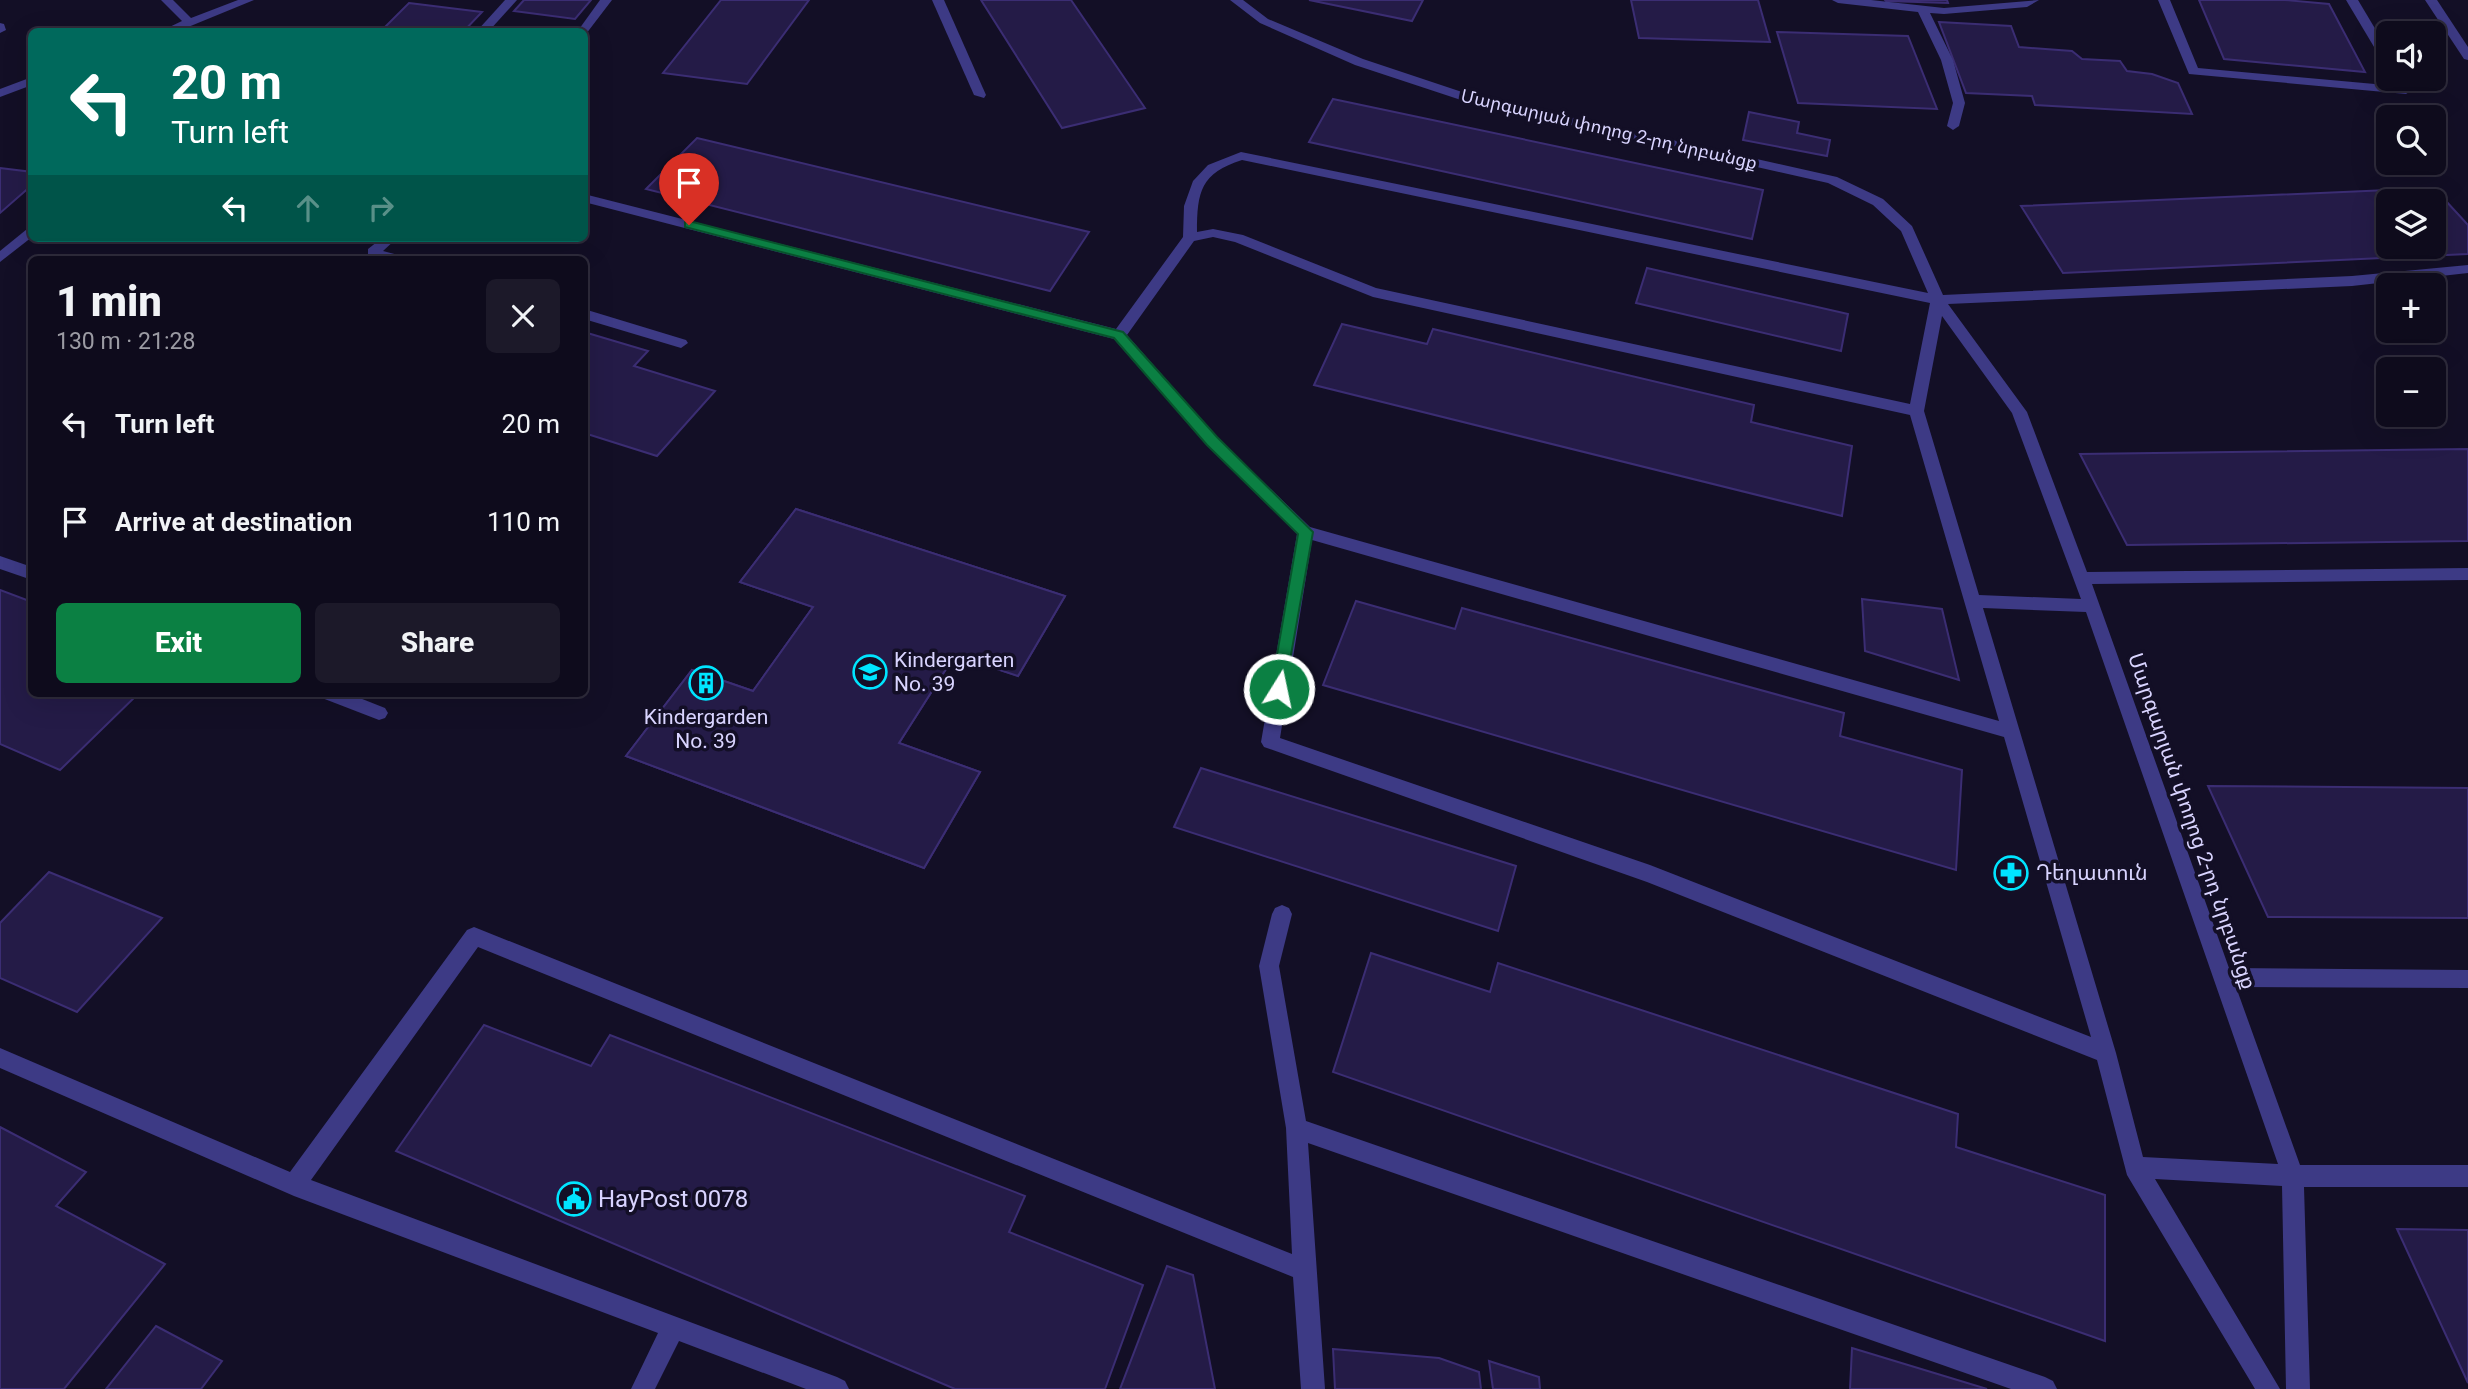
<!DOCTYPE html>
<meta charset="utf-8">
<style>
body{margin:0;font-family:Roboto,"Noto Sans Armenian",sans-serif;background:#1c1929;color:#f1f3f6;height:100vh;display:flex;flex-direction:column;font-size:26px;white-space:nowrap}
*{box-sizing:border-box;margin:0}
p{font-size:23px;color:#9b9ba3}
.icon{flex:none;width:38px;height:38px;fill:none;stroke:currentColor;stroke-width:2;stroke-linecap:round;stroke-linejoin:round}
.map{position:relative;flex:1;overflow:hidden}
.drawer{position:absolute;left:28px;top:256px;width:560px;height:441px;display:flex;flex-direction:column;background:#0e0b1c;border-radius:10px;box-shadow:0 7px 28px #0002,0 0 0 2px #2e2b3b}
.drawer>*{flex:none}
.guide{position:absolute;left:28px;top:28px;width:560px;height:214px;border-radius:10px;box-shadow:0 7px 28px #0002,0 0 0 2px #2e2b3b;background:#00695c;color:#fff;overflow:hidden}
.fabs{position:absolute;left:2376px;top:21px;display:grid;gap:14px}
.fabs a{display:grid;place-items:center;width:70px;height:70px;border-radius:10px;background:#0e0b1c;box-shadow:0 7px 28px #0002,0 0 0 2px #2e2b3b;font-size:35px}
.pin{position:absolute;display:grid;place-items:center;width:60px;height:60px;color:#fff;margin:-72px -30px;border-radius:50% 50% 50% 0;rotate:-45deg;box-shadow:0 0 7px #0007}
.pin .icon{rotate:45deg}
.me{position:absolute;width:77px;margin:-38px;rotate:10deg;stroke-linejoin:round;filter:drop-shadow(0 0 5px #0008)}
.turn{display:flex;align-items:center;gap:24px;height:147px;padding:0 28px;font-size:32px}
.turn .icon{width:91px;height:91px;stroke-width:2.5}
.turn b{display:block;font-size:49px;line-height:60px}
.lanes{display:flex;align-items:center;height:66px;padding:0 28px;background:#0003;justify-content:center;gap:35px;direction:ltr}
.lanes .off{opacity:.35}
.round{display:grid;place-items:center;flex:none;width:74px;height:74px;border-radius:10px;background:#1c1929}
.summary{display:flex;align-items:center;justify-content:space-between;height:119px;padding:0 28px}
h1{font-size:42px;font-weight:800;line-height:52px}
.cta{display:flex;gap:14px;margin-top:auto;padding:14px 28px}
.cta a{flex:1;height:80px;border-radius:10px;background:#0b8043;color:#fff;font-size:28px;font-weight:800;line-height:80px;text-align:center}
.cta a+a{background:#1c1929;color:#f1f3f6}
ul{padding:0;list-style:none}
li{display:flex;align-items:center;gap:21px;height:98px;padding:0 28px}
li div{flex:1}
li b{display:block;font-size:26px}
li em{font-style:normal}
.map>svg:first-child{display:block}
.building{fill:#241b47;stroke:#3b2d73;stroke-width:2;fill-rule:evenodd}
.lines{fill:none;stroke-linecap:round;stroke-linejoin:round}
.minor{fill:#3d3a85;fill-rule:evenodd}
.route{fill:#0b8043;stroke:#07532c;stroke-width:2}
.labels{text-anchor:middle;dominant-baseline:central;stroke-width:7;stroke-linejoin:round;paint-order:stroke}
.far-street-label{font-size:18px;fill:#d9d4ff;stroke:#130f26}
.poi-label{font-size:21px;fill:#d9d4ff;stroke:#130f26;text-anchor:start}
.street-label{font-size:21px;fill:#d9d4ff;stroke:#130f26}
.near-poi-label{font-size:24px;fill:#d9d4ff;stroke:#130f26;text-anchor:start}
</style>
<div class="map">
<svg width="2468" height="1389" viewBox="0 0 2468 1389">
<rect width="100%" height="100%" fill="#130f26"/>
<g class="building">
<path d="M524 0H591L575 19 514 11Z"/>
<path d="M721 0H809L747 84 663 73Z"/>
<path d="M981 0H1071L1145 108 1062 128Z"/>
<path d="M1309 0H1423L1412 21Z"/>
<path d="M1631 0H1758L1770 42 1639 38Z"/>
<path d="M1885 0H1947L1948 3 1886 1Z"/>
<path d="M2199 0H2285L2329 4 2365 72 2224 59Z"/>
<path d="M409 3 482 12 463 32H380Z"/>
<path d="M1939 22 2011 26 2019 47 2072 51 2082 59 2120 61 2127 71 2152 74 2178 83 2192 114 2035 105 2032 96 1966 93Z"/>
<path d="M1777 32 1908 36 1937 109 1798 103Z"/>
<path d="M1333 99 1763 190 1752 239 1309 142Z"/>
<path d="M1749 112 1799 122 1797 133 1830 140 1827 156 1743 140Z"/>
<path d="M697 138 1089 232 1050 291 646 189Z"/>
<path d="M0 168 32 172V185L0 213Z"/>
<path d="M2434 188 2468 225V254L2063 273 2021 206ZM2389 201H2434V247H2389Z"/>
<path d="M1647 268 1848 314 1841 351 1636 303Z"/>
<path d="M1342 324 1427 344 1433 329 1754 405 1751 422 1852 446 1842 516 1314 385Z"/>
<path d="M584 332 648 351 634 366 715 391 657 456 584 433Z"/>
<path d="M2468 449V541L2127 545 2080 454Z"/>
<path d="M796 509 1065 596 1018 676 955 655 899 743 980 772 924 868 626 756 692 670 753 691 813 607 740 582ZM843 617 923 644 866 731 784 702Z"/>
<path d="M796 509 1065 596 1018 676 955 655 899 743 980 772 924 868 626 756 692 670 753 691 813 607 740 582Z"/>
<path d="M0 590 32 602V693H139L60 770 0 744Z"/>
<path d="M1862 599 1942 609 1959 680 1865 651Z"/>
<path d="M1356 601 1455 629 1462 608 1844 713 1840 736 1962 770 1956 870 1323 685Z"/>
<path d="M1201 768 1516 866 1498 931 1174 827Z"/>
<path d="M2208 786 2468 788V918L2268 917Z"/>
<path d="M49 872 162 918 77 1012 0 978V923Z"/>
<path d="M1371 953 1490 992 1498 963 1958 1114 1956 1147 2105 1195V1341L1333 1072Z"/>
<path d="M484 1025 591 1066 610 1035 1025 1196 1009 1232 1143 1285 1105 1389H955L396 1151Z"/>
<path d="M0 1127 86 1172 56 1206 165 1264 64 1389H0Z"/>
<path d="M2397 1229 2468 1230V1383Z"/>
<path d="M1167 1266 1193 1275 1215 1389H1120Z"/>
<path d="M156 1326 222 1361 201 1389H106Z"/>
<path d="M1852 1348 1987 1389H1850Z"/>
<path d="M1333 1349 1439 1358 1479 1372 1481 1389H1335Z"/>
<path d="M1489 1361 1539 1377 1540 1389H1493Z"/>
</g>
<g class="lines">
<g class="minor">
<path d="M161 0H173L191 18 238 0H254L176 32H159L182 21Z"/>
<path d="M505 0H517L488 32H476Z"/>
<path d="M600 0H612L586 34 584 32H577Z"/>
<path d="M932 0H944L986 95 984 98 974 95Z"/>
<path d="M1230 0H1243L1268 19 1363 59 1471 95 1837 177 1883 199 1912 226 1943 295 2352 276 2468 265V273L2352 286 1948 304 2027 412 2087 572 2468 568V580L2092 584 2229 968 2468 970V988L2236 987 2300 1165H2468V1187H2304L2310 1389H2286L2282 1186 2155 1179 2280 1389H2255L2127 1175 2097 1060 1647 882 1264 747 1261 742 1297 534 1207 445 1114 339 584 202V194L1116 329 1183 237 1184 206 1193 181 1208 165 1241 152 1928 293 1901 231 1873 205 1828 183 1464 101 1355 65 1260 23ZM1242 160 1930 303 1910 404 1376 288 1243 235 1213 229 1197 232C1197 191 1201 173 1242 160ZM1213 237 1235 242 1373 297 1910 415 1999 721 1310 527 1217 437 1127 335 1194 241ZM1942 316 2012 413 2081 599 1979 595 1924 411ZM1312 540 2004 737 2091 1037 1650 865 1280 738ZM1983 608 2086 612 2278 1164 2143 1157 2116 1053Z"/>
<path d="M1832 0H1871L1944 8 2039 0 2027 7 1944 14 1930 13 1953 60 1965 103 1959 126 1953 130 1947 126 1953 103 1941 60 1918 12 1838 3Z"/>
<path d="M2158 0H2170L2198 68 2397 86 2393 79H2405L2412 90 2406 94 2189 74Z"/>
<path d="M2346 0H2358L2389 52V66L2383 62Z"/>
<path d="M2425 0H2437L2468 47V60L2464 59Z"/>
<path d="M0 23 4 24 6 30 0 33Z"/>
<path d="M32 77V85L0 97V89Z"/>
<path d="M32 225V237L0 262V251Z"/>
<path d="M382 238H397L383 251 402 256 404 259H382L368 255V249Z"/>
<path d="M584 309 686 340 688 343 681 348 584 319Z"/>
<path d="M0 556 32 567V580L0 569Z"/>
<path d="M319 693H347L385 708 388 713 385 718 379 720 322 698Z"/>
<path d="M1282 905 1289 908 1292 914 1279 966 1306 1121 2045 1377 2053 1381 2057 1389H2011L1308 1143 1325 1389H1301L1293 1277 478 947 311 1180 837 1377 845 1381 849 1389H806L679 1341 655 1389H631L658 1333 294 1196 0 1068V1048L290 1172 467 930 474 927 1292 1254 1286 1128 1259 966 1272 914 1275 908Z"/>
</g>
</g>
<path class="route" d="M689 221 1123 332 1217 437 1313 532 1284 694H1273L1271 689 1298 534 1207 445 1114 338 685 227V222Z"/>
<defs>
<symbol id="school-ring" viewBox="-11 -11 22 22"><circle r="9.5" fill="#130f26" stroke="#00e5ff" stroke-width="1.5"/><path d="M0-5L7-2L0 1L-7-2ZM-4 1L0 2.5L4 1V4Q0 6-4 4Z" fill="#00e5ff"/></symbol>
<symbol id="building-ring" viewBox="-11 -11 22 22"><circle r="9.5" fill="#130f26" stroke="#00e5ff" stroke-width="1.5"/><path d="M-4-6H4V6H1V3H-1V6H-4ZM-2.5-4.3h1.7v1.8h-1.7ZM.8-4.3h1.7v1.8H.8ZM-2.5-1h1.7V.8h-1.7ZM.8-1h1.7V.8H.8Z" fill="#00e5ff"/></symbol>
<symbol id="pharmacy-ring" viewBox="-11 -11 22 22"><circle r="9.5" fill="#130f26" stroke="#00e5ff" stroke-width="1.5"/><path d="M-2-6h4v4h4v4h-4v4h-4v-4h-4v-4h4Z" fill="#00e5ff"/></symbol>
<symbol id="civic-ring" viewBox="-11 -11 22 22"><circle r="9.5" fill="#130f26" stroke="#00e5ff" stroke-width="1.5"/><path d="M-.6-6.5H3V-4.5H.6V-3L4-1V1h2V6H-6V1h2V-1L-.6-3ZM-1.2 2.5V6h2.4V2.5Z" fill="#00e5ff"/></symbol>
</defs>
<g fill-rule="evenodd">
<use href="#school-ring" x="851" y="653" width="38" height="38"/>
<use href="#building-ring" x="687" y="664" width="38" height="38"/>
<use href="#pharmacy-ring" x="1992" y="854" width="38" height="38"/>
<use href="#civic-ring" x="555" y="1180" width="38" height="38"/>
</g>
<g class="labels">
<g class="far-street-label">
<text transform="translate(1609 129) rotate(13)">Մարգարյան փողոց 2-րդ նրբանցք</text>
</g>
<g class="poi-label">
<text x="894" y="660">Kindergarten<tspan x="894" dy="24">No. 39</tspan></text>
<text x="706" y="717" text-anchor="middle">Kindergarden<tspan x="706" dy="24">No. 39</tspan></text>
<text x="2036" y="873">Դեղատուն</text>
</g>
<g class="street-label">
<text transform="translate(2192 821) rotate(71)">Մարգարյան փողոց 2-րդ նրբանցք</text>
</g>
<g class="near-poi-label">
<text x="598" y="1199">HayPost 0078</text>
</g>
</g>
</svg>
<div class="fabs">
<a><svg class="icon" aria-label="sound" viewBox="0 0 24 24"><path d="M4 9h4l5-4v14l-5-4H4zM17 9q2 3 0 6"/></svg></a>
<a><svg class="icon" aria-label="search" viewBox="0 0 24 24"><circle cx="10" cy="10" r="6"/><path d="M15 15l6 6"/></svg></a>
<a><svg class="icon" aria-label="layers" viewBox="0 0 24 24"><path d="M12 4l9 5-9 5-9-5zM3 14l9 5 9-5"/></svg></a>
<a>+</a>
<a>−</a>
</div>
<div class="pin" style="left:689px;top:225px;background:#d93025"><svg class="icon" aria-label="arrive" viewBox="0 0 24 24"><path d="M6 21V4h12l-3 4 3 4H6"/></svg></div>
<svg class="me" style="left:1279px;top:689px" viewBox="-20 -20 40 40"><circle r="17" fill="#0b8043" stroke="#fff" stroke-width="3"/><path d="M0-11L8 9 0 5-8 9z" fill="#fff"/></svg>
<div class="guide">
<div class="turn"><svg class="icon" aria-label="left" viewBox="0 0 24 24"><path d="M17 20v-9H6M10 6l-5 5 5 5"/></svg><div><b>20 m</b>Turn left</div></div>
<div class="lanes"><svg class="icon" aria-label="left" viewBox="0 0 24 24"><path d="M17 20v-9H6M10 6l-5 5 5 5"/></svg><svg class="icon off" aria-label="ahead" viewBox="0 0 24 24"><path d="M12 20V5M6 11l6-6 6 6"/></svg><svg class="icon off" aria-label="right" viewBox="0 0 24 24"><path d="M7 20v-9h11M14 6l5 5-5 5"/></svg></div>
</div>
<section class="drawer">
<div class="summary"><div><h1>1 min</h1><p>130 m · 21:28</p></div><a class="round"><svg class="icon" aria-label="close" viewBox="0 0 24 24"><path d="M6 6l12 12M18 6L6 18"/></svg></a></div>
<ul>
<li><svg class="icon" aria-label="left" viewBox="0 0 24 24"><path d="M17 20v-9H6M10 6l-5 5 5 5"/></svg><div><b>Turn left</b></div><em>20 m</em></li>
<li><svg class="icon" aria-label="arrive" viewBox="0 0 24 24"><path d="M6 21V4h12l-3 4 3 4H6"/></svg><div><b>Arrive at destination</b></div><em>110 m</em></li>
</ul>
<div class="cta"><a>Exit</a><a>Share</a></div>
</section>
</div>
